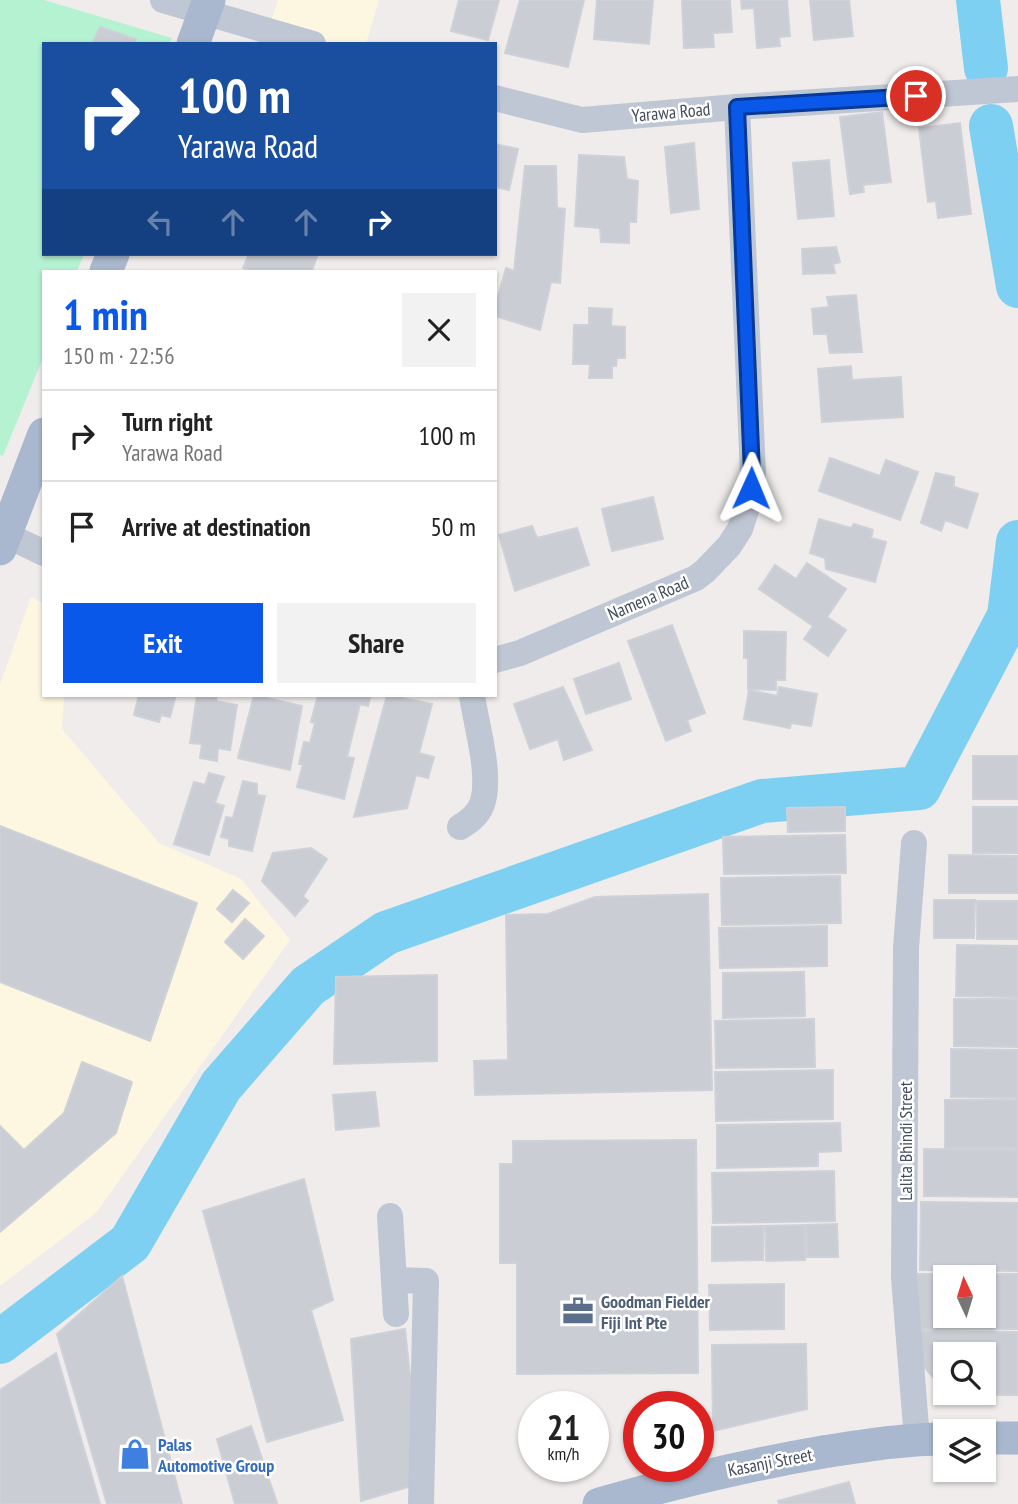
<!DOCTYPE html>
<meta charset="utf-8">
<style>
body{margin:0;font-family:"PT Sans Narrow",sans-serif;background:#f2f2f2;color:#222;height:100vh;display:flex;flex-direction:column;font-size:26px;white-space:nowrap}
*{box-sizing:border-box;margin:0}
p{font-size:23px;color:#767676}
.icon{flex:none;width:38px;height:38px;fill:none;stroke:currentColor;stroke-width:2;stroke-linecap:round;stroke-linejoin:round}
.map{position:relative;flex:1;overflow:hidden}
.side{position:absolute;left:42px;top:270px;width:455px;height:427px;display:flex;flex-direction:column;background:#fff;border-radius:0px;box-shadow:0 2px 5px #0004}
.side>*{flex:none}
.top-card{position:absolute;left:42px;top:42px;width:455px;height:214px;border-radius:0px;box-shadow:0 2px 5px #0004;background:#1a4fa0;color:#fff;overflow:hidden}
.needle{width:46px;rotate:356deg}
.tools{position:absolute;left:933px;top:1265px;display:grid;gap:14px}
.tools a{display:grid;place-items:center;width:63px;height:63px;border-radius:0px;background:#fff;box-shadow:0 2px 5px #0004;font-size:35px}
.speed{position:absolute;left:518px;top:1391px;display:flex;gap:14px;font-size:35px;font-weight:700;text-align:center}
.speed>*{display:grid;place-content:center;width:91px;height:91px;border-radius:50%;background:#fff;box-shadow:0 2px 5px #0004;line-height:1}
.speed small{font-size:18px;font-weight:400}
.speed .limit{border:10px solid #d22;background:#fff;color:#111}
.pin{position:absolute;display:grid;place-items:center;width:60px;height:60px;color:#fff;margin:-30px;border:4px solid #fff;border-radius:50%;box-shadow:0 2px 7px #0007}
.me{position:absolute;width:77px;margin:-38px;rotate:1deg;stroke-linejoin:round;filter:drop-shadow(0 0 5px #0008)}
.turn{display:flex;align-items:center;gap:24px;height:147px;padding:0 21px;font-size:32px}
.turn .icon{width:91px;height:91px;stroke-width:2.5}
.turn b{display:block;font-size:49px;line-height:60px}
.lanes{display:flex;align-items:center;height:66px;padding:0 21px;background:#0003;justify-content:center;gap:35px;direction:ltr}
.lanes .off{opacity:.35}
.round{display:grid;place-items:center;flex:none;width:74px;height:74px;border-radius:0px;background:#f2f2f2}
.overview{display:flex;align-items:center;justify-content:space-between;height:119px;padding:0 21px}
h1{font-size:42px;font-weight:700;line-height:52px;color:#0a58ea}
.action{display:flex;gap:14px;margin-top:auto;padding:14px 21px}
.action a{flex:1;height:80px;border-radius:0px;background:#0a58ea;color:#fff;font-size:28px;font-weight:700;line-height:80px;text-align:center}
.action a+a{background:#f2f2f2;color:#222}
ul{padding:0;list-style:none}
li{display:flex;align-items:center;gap:21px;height:91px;padding:0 21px;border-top:2px solid #e0e0e0}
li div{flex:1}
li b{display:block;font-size:26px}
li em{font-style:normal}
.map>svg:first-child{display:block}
.commercial{fill:#fdf7e2}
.green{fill:#b5f2d2}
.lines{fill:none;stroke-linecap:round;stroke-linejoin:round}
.river{stroke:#7ed0f2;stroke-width:44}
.building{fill:#cacdd4;stroke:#cfd1d8;stroke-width:2;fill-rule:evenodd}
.minor{stroke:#bec7d3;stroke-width:26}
.major{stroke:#a9b8ce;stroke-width:33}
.route-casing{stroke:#063998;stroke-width:18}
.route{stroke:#0a58ea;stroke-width:12}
.labels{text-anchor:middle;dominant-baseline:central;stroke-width:5;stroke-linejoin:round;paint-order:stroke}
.street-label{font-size:18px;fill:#434d5b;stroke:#fff}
.service-label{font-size:18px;font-weight:bold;fill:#4e5e75;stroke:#fff;text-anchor:start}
.shop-label{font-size:18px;font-weight:bold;fill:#366cbe;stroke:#fff;text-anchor:start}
</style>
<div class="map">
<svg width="1018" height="1504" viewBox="0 0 1018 1504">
<rect width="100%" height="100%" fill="#efeceb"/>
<g class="commercial">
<path d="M278 0H379L366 44H263Z"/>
<path d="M31 597 44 604V695H64L62 729 159 843 241 879 290 940 96 1213 0 1286V685Z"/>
</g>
<path class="green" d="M0 0H44L172 38 169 44H44V254H84L77 271H44V355L3 456 0 455Z"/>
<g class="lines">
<g class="river">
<path d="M978 0 986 68"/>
<path d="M991 126 1018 286"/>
<path d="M0 1342 130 1243 221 1086 308 986 386 933 762 801 919 788 1009 616 1018 542"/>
</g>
</g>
<g class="building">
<path d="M459 0H499L488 40 451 31Z"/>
<path d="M520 0H584L568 67 505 53Z"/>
<path d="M597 0H653L649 44 594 39Z"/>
<path d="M682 0H730L732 32 713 33 714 47 684 48Z"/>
<path d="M741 0H787L790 36 779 37 780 46 757 48 754 8 742 9Z"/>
<path d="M810 0H849L853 36 814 40Z"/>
<path d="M100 27 136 39 134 44H92Z"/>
<path d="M882 112 891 182 863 185 864 192 850 194 840 117Z"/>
<path d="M960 123 971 214 938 218 936 201 928 202 919 128Z"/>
<path d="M694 143 699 209 671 213 665 147Z"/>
<path d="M495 144 518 149 509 190 495 187Z"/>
<path d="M579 155 624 157 627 179 638 181 636 222H629V243L601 242 600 228 575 226Z"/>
<path d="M829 160 834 216 798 219 793 163Z"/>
<path d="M525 166H556L557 208 565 209 560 283 551 282 540 330 495 316V307L506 268 514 271Z"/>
<path d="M836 247 840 262 833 264 835 273 803 274 802 249Z"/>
<path d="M249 254H318L312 270 315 271H251L243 268Z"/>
<path d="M856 295 862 352 830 353 827 334H814L812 309 829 307 827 297Z"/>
<path d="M589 308 612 309 611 326 625 327V358H617L616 366H612V378H589L590 364H573L574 325H589Z"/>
<path d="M851 366 852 380 901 377 903 417 822 422 818 369Z"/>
<path d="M830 458 880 476 886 460 918 472 900 520 819 491Z"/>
<path d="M936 473 954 477V487L978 494 967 528 945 520 941 531 921 523Z"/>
<path d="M653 497 663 539 612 551 602 509Z"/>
<path d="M819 519 851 528 854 524 873 530 871 538 886 542 875 582 826 569 825 558 810 553Z"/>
<path d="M532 526 537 538 577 528 589 565 515 591 499 535Z"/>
<path d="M807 563 846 589 827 617 846 630 828 656 804 639 813 626 759 589 775 565 796 579Z"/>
<path d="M672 625 705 713 687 720 691 731 666 741 628 641Z"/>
<path d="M744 631 786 632 785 680H776V690L748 689V658H744Z"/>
<path d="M619 663 631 699 586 714 574 679Z"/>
<path d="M563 687 592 750 564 760 558 739 530 749 514 704Z"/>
<path d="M779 687 817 694 811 726 791 723 790 728 744 719 749 690 777 696Z"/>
<path d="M139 695H176L170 717 161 715 159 722 134 715Z"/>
<path d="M197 695H217L216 701 237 705 230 750 218 748 217 761 200 758 202 744 190 743Z"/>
<path d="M254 695 302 706 290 770 238 758Z"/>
<path d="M318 695H371L368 706 360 704 347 757 354 758 344 799 297 787 303 764H299L304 742 310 743 315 723 311 722Z"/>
<path d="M387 695 432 704 419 753 434 757 428 778 416 775 407 808 354 817Z"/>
<rect x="973" y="756" width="45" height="43"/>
<path d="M209 773 224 777 215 803 224 806 209 855 174 844 194 782 205 785Z"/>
<path d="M243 781 257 784V795L265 796 252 851 229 846V839L221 837 226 817 233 818Z"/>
<path d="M845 807V831L788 832 787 808Z"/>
<rect x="973" y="807" width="45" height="46"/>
<path d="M0 826 197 903 150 1041 0 982Z"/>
<path d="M845 835 846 873 724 874 723 837Z"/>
<path d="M311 848 327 859 303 896 308 901 295 916 262 881 273 853Z"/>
<path d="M949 855 1018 856V893H949Z"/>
<path d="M840 876 841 923 722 925 721 878Z"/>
<path d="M233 890 249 903 232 922 217 909Z"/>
<path d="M708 894 712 1090 475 1095 474 1061 508 1060 506 915 548 914 595 897Z"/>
<path d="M934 900H975L974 938H934Z"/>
<rect x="977" y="901" width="41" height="38"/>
<path d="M245 919 264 936 243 959 225 942Z"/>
<path d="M827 926V966L720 968 719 928Z"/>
<path d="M957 945 1018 946V997L956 996Z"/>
<path d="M804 972 805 1016 723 1018V973Z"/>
<path d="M437 975V1061L334 1064 336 977Z"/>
<path d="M954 999H1018V1047L954 1046Z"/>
<path d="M814 1019 815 1067 716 1068 715 1021Z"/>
<path d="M951 1049 1018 1050V1098L951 1097Z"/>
<path d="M82 1062 132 1082 116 1133 0 1232V1126L24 1150 64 1113Z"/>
<path d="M833 1070V1119L716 1121 715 1072Z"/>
<path d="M375 1092 379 1126 336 1130 333 1095Z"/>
<rect x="945" y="1100" width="73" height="48"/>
<path d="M840 1123 841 1151 818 1152V1166L717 1168V1125Z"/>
<path d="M696 1140 698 1373 517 1374V1263H500V1164H513V1141Z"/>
<path d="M924 1149 1018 1150V1197L924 1196Z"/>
<path d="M834 1171 835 1221 713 1223 712 1173Z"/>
<path d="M304 1179 333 1300 311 1310 343 1420 267 1442 203 1211Z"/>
<path d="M921 1202 1018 1203V1271L920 1270Z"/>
<path d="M837 1224 838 1257H807L806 1225Z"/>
<path d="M805 1225V1260L766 1261 765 1226Z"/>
<path d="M763 1226V1260L712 1261V1227Z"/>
<path d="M917 1274H1018V1329H916ZM945 1278H984V1316H945Z"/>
<path d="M122 1276 182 1504H107L57 1334Z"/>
<path d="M784 1284V1329L710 1330 709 1285Z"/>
<path d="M405 1329 410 1376 417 1374 415 1485 361 1501 351 1339Z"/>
<path d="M917 1331 1018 1332V1395H947L945 1393H984V1354H945V1393L918 1359Z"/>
<path d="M806 1344 807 1409 713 1431 712 1345Z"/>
<path d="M56 1353 100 1504H0V1390Z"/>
<path d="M251 1426 277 1503 275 1504H235L217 1439Z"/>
<path d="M849 1482 855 1504H779L778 1501Z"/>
</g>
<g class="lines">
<g class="minor">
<path d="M163 0 313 44"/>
<path d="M495 98 582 120 737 107 1018 89"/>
<path d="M0 532 44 553"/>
<path d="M495 660 520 653 696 578 705 571 729 546 740 529 749 501 753 474 737 107"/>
<path d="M460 827C470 821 478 815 482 804 492 776 476 725 472 695"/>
<path d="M914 843 906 948 904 1278 917 1439"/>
<path d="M390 1216 396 1314"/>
<path d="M394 1280 426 1281 421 1504"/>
</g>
<g class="major">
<path d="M193 44 209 0"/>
<path d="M106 271 113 254"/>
<path d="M0 549 44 434"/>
<path d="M984 1438H1018"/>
<path d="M599 1504C673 1483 747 1465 823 1452 863 1446 904 1439 945 1439"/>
</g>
</g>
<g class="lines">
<defs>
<path id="route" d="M751 488 752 474 737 107 916 96"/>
</defs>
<use href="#route" class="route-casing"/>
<use href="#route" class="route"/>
</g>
<defs>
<symbol id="office-bare" viewBox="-9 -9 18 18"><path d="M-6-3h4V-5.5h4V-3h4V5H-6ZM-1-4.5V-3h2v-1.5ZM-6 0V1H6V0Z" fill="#5c6f8a" stroke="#fff" stroke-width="2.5" paint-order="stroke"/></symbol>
<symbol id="shop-bare" viewBox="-9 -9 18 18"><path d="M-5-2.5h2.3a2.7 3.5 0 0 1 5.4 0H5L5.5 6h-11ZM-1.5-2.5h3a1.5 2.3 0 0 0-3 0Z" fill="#3f7fe0" stroke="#fff" stroke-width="2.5" paint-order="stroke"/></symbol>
</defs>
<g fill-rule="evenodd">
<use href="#office-bare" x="556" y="1289" width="44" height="44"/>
<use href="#shop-bare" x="113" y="1432" width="44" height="44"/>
</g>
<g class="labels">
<g class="street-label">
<text transform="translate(671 112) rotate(-5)">Yarawa Road</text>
<text transform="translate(648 598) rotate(-23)">Namena Road</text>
<text transform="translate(905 1141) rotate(-90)">Lalita Bhindi Street</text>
<text transform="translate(770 1462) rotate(-11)">Kasanji Street</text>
</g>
<g class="service-label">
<text x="601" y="1301">Goodman Fielder<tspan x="601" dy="21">Fiji Int Pte</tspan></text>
</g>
<g class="shop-label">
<text x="158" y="1444">Palas<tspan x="158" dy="21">Automotive Group</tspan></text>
</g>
</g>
</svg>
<div class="tools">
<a><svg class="needle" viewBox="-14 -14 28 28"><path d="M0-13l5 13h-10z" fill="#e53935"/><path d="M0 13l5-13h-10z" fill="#767676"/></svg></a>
<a><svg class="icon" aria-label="search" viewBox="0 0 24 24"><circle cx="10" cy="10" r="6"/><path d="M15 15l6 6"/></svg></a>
<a><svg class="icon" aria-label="layers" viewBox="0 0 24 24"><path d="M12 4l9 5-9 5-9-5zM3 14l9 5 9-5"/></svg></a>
</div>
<div class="speed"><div>21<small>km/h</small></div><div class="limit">30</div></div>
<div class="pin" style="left:916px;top:96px;background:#d93025"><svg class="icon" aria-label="arrive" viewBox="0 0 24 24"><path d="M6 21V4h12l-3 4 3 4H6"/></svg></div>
<svg class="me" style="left:751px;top:488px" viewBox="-20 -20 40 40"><path d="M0-17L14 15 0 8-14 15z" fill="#0a58ea" stroke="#fff" stroke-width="4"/></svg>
<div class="top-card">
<div class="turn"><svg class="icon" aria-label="right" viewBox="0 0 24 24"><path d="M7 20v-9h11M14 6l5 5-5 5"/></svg><div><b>100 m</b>Yarawa Road</div></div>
<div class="lanes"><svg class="icon off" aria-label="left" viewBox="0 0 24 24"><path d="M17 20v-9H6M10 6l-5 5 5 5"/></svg><svg class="icon off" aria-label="ahead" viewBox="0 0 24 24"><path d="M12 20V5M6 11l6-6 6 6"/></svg><svg class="icon off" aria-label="ahead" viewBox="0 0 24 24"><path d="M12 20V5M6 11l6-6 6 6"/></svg><svg class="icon" aria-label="right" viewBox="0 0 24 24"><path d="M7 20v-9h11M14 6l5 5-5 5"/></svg></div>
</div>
<section class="side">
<div class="overview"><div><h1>1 min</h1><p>150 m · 22:56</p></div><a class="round"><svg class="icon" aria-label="close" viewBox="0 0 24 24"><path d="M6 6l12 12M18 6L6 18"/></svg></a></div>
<ul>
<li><svg class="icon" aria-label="right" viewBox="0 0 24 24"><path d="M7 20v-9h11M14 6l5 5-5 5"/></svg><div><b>Turn right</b><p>Yarawa Road</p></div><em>100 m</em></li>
<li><svg class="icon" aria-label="arrive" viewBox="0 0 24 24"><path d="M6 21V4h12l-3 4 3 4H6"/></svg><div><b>Arrive at destination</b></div><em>50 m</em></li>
</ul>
<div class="action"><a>Exit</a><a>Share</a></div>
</section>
</div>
